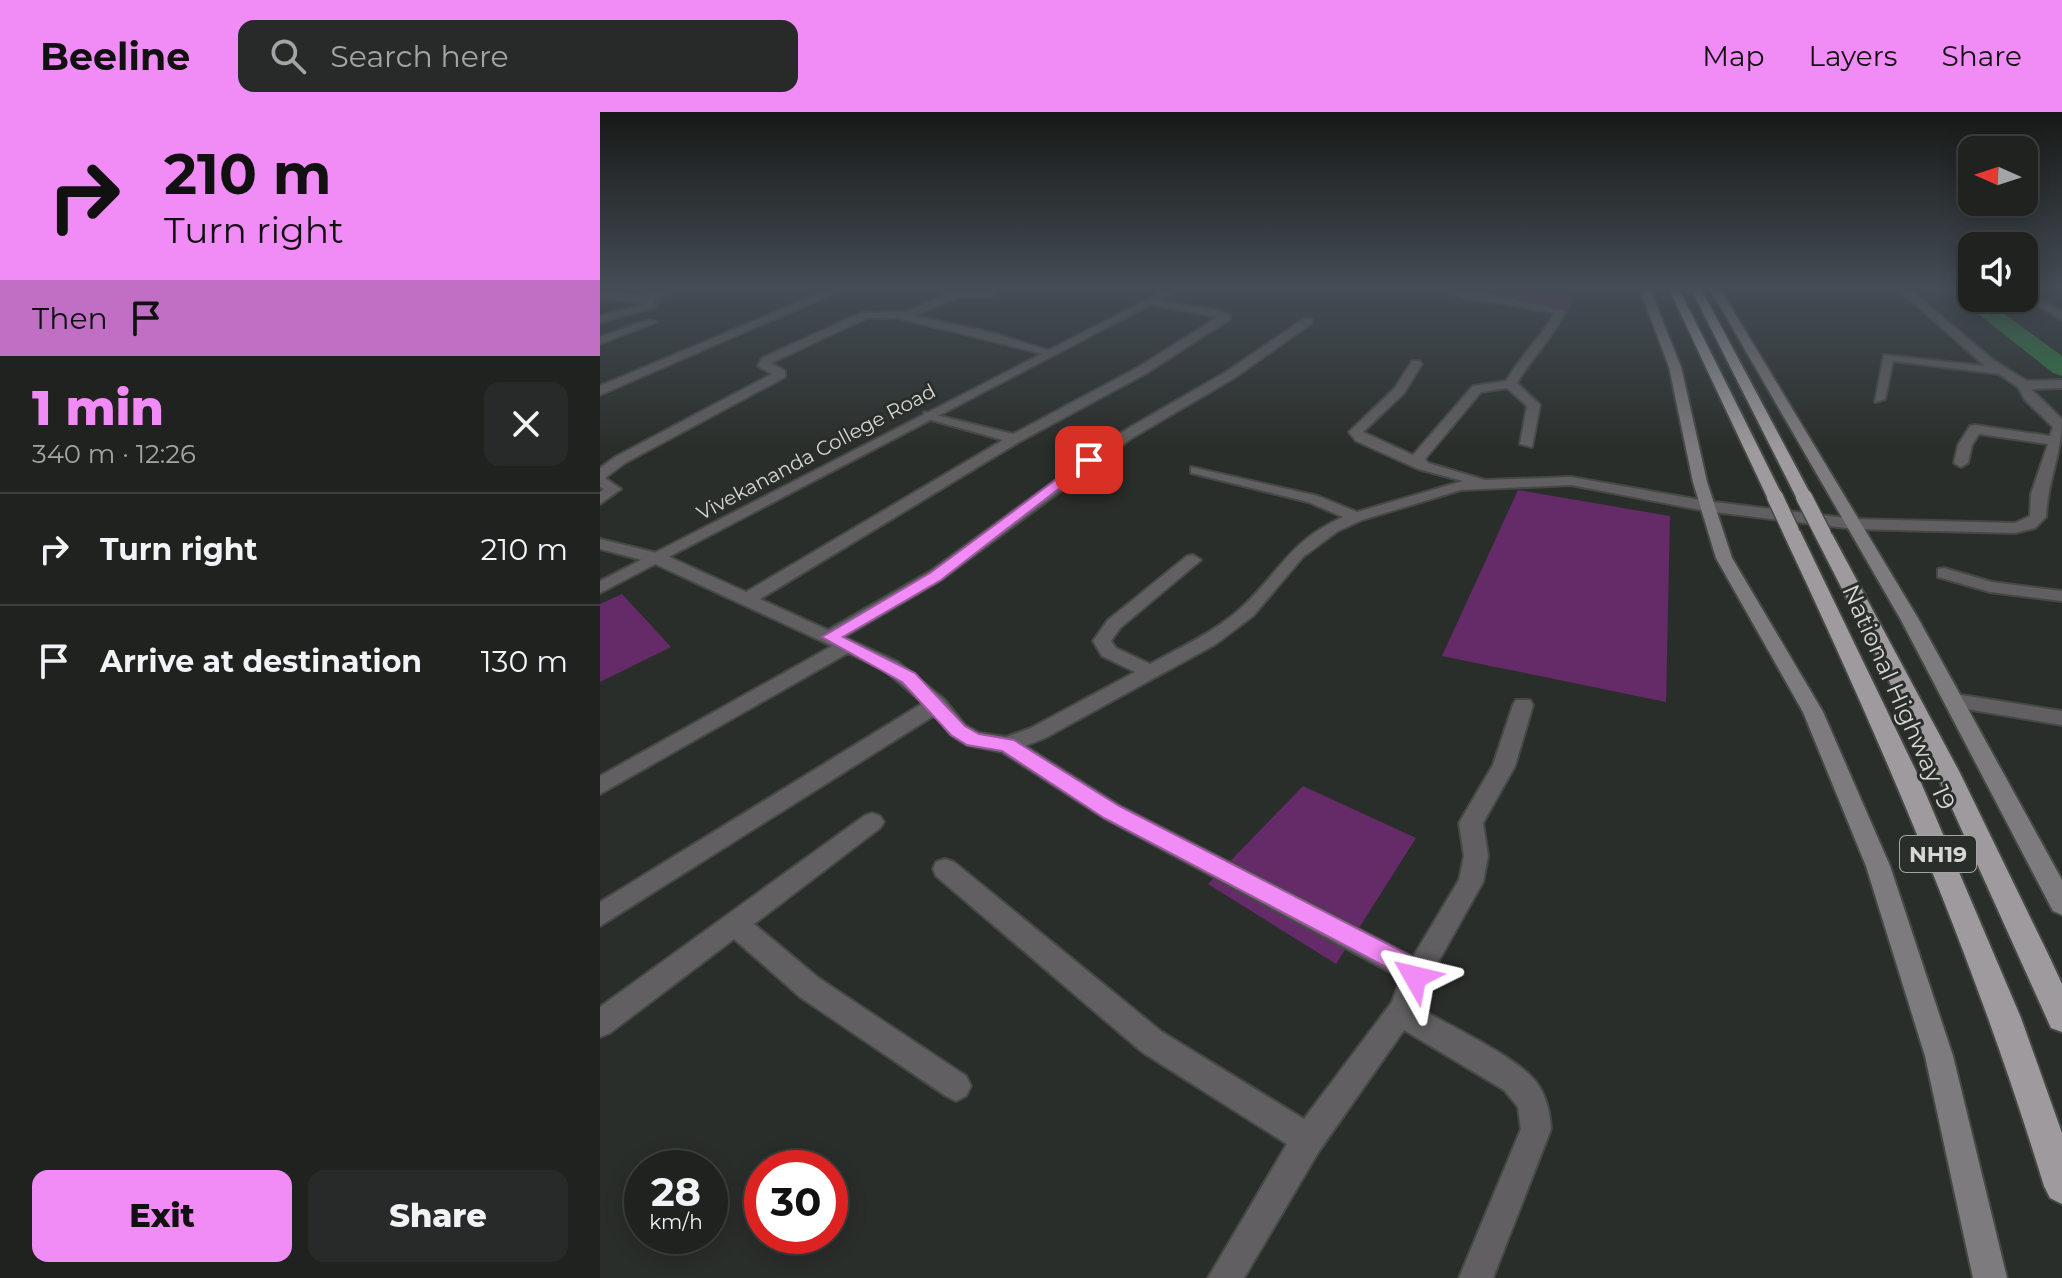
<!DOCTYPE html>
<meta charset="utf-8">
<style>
body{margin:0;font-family:Montserrat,sans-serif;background:#282a29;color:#f1f3f6;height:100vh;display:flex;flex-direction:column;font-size:30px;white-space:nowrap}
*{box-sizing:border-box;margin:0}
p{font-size:26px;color:#a2a4a5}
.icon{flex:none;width:44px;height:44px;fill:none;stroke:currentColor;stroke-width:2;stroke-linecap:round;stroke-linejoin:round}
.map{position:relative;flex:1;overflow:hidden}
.panel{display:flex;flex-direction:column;background:#202220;width:600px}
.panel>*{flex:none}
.banner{background:#f18bf5;color:#111;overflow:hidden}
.needle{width:52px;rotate:273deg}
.tools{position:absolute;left:1358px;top:24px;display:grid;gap:16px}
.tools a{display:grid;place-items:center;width:80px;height:80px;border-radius:16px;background:#202220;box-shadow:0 4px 20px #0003,0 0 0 2px #3d3f3e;font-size:40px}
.speed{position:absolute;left:24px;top:1038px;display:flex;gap:16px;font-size:40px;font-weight:700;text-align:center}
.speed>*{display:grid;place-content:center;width:104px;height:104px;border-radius:50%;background:#202220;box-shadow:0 4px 20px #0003,0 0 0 2px #3d3f3e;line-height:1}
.speed small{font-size:20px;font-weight:400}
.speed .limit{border:12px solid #d22;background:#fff;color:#111}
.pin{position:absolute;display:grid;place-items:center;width:68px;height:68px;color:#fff;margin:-34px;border-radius:16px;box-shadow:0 4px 12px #0006}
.me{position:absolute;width:88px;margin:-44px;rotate:307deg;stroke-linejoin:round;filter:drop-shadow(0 0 6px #0008)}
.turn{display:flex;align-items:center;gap:28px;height:168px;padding:0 32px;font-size:36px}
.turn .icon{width:104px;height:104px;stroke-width:2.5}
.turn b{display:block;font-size:56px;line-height:68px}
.then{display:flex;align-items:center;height:76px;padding:0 32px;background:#0003;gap:16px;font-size:30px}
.round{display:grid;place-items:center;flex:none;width:84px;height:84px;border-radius:16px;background:#282a29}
.headline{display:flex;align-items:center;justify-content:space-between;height:136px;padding:0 32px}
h1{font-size:48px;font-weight:800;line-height:60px;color:#f18bf5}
.cta{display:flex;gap:16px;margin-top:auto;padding:16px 32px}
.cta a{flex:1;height:92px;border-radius:16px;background:#f18bf5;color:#111;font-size:32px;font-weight:800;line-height:92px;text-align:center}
.cta a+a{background:#282a29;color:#f1f3f6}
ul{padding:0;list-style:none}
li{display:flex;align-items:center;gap:24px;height:112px;padding:0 32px;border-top:2px solid #3d3f3e}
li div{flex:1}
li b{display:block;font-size:30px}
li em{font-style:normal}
header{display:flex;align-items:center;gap:48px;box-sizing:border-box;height:112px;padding:0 40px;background:#f18bf5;color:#111}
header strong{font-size:38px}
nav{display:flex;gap:44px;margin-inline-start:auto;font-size:28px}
.search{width:560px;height:72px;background:#282a29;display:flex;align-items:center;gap:20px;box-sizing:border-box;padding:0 28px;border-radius:16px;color:#a2a4a5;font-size:30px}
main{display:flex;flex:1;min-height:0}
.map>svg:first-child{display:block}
.green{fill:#652a68}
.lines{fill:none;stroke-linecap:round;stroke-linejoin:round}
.river{fill:#2b7e3b;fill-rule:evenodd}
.minor-casing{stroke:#454945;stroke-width:4}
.tertiary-casing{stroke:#454945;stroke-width:4}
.secondary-casing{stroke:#454945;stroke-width:4}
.trunk-casing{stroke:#454945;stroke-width:4}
.minor{fill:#615f61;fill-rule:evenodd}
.tertiary{fill:#615f61;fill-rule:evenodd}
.secondary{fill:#7e7b7e;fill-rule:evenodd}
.trunk{fill:#9e9a9e;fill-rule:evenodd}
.trunk-bridge-casing{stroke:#454945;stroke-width:19;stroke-linecap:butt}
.trunk-bridge{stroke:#9e9a9e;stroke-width:16}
.route{fill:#f18bf5;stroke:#9d5a9f;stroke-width:2}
.labels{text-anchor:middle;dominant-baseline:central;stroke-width:6;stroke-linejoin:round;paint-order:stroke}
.far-street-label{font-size:20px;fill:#d5d8d5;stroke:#2a2e2a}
.shield{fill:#2a2e2a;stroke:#a2a5a2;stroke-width:2}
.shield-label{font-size:22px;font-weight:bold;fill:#d5d8d5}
.street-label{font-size:24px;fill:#d5d8d5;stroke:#2a2e2a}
</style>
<header>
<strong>Beeline</strong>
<div class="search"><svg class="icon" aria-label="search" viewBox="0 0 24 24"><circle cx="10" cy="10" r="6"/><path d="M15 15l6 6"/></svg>Search here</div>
<nav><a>Map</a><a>Layers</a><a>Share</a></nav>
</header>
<main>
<section class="panel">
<div class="banner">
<div class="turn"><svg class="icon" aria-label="right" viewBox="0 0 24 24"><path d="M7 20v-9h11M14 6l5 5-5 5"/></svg><div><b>210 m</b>Turn right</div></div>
<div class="then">Then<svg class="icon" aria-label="arrive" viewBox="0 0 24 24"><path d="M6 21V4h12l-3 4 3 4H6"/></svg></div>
</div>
<div class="headline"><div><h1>1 min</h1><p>340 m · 12:26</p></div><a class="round"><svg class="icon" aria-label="close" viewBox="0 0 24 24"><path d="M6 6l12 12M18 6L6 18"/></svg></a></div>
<ul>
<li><svg class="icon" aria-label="right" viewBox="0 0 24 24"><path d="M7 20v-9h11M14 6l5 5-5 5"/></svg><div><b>Turn right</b></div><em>210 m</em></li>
<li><svg class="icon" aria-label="arrive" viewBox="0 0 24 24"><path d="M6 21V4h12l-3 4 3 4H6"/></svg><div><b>Arrive at destination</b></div><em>130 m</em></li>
</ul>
<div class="cta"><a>Exit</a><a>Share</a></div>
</section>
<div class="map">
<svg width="1462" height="1166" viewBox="0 0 1462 1166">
<rect width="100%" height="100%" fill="#2a2e2a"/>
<g class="green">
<path d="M787 175H976L967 202Z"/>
<path d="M918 378 1070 404 1066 590 842 544Z"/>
<path d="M22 482 71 535 0 570V492Z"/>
<path d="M703 674 816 726 736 852 608 772Z"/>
</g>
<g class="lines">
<path class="river" d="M1344 175H1367L1372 178V186H1383L1462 244V264L1453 261Z"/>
<defs>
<g id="minor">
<path d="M68 175H82L53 188 56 195 0 210V204L45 192 0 185V179L45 184Z"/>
<path d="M235 175H248L0 283V274Z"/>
<path d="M331 175C343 175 352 180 364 180 378 180 389 175 403 175L389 185 356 186 314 204 393 221 453 240 447 243 298 206H267L171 251 185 259V265L25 351 5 366 21 377 0 392V380L4 377 0 375V356L15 345 172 262 158 254 162 246 261 201 306 200 345 183Z"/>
<path d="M839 175H853L966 199C951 228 933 244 917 271L940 293 932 335 920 332 927 294 907 276 881 280 825 347 828 351 885 368 971 365 1106 389 1254 407 1415 411 1430 404 1431 382 1448 332 1379 322 1372 333 1368 351 1361 355 1354 351 1358 333 1370 314 1375 313 1450 324 1453 315 1425 288 1418 275 1399 262 1293 249 1285 287 1275 290 1284 243 1385 254 1296 175H1307L1393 248 1427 269 1462 268V276L1431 277 1462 307C1462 341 1447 371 1446 405L1435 416 1415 421 1254 417 1106 399 971 373 861 378 762 408 738 419 703 445 653 504 616 532 445 626 425 634 520 694 813 845 859 768 864 744 859 711 893 653 913 593 916 588H930L933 593 915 654 883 711 888 744 883 770 828 868 819 896C848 913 917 945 936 970 946 983 950 1001 951 1017L893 1166H859L921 1017 918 995 904 978 804 918 719 1039 644 1166H608L687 1032 542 940 336 764 333 757 336 750 345 747 354 750 562 920 704 1007 792 890 801 866 504 706 402 640 367 633 351 623 335 603 0 814V790L323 591 284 558 248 541 0 682V664L232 534 53 451 0 437V427L65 443 146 480 403 328 324 306V300L413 322 537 256 618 205 547 192V188L617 198 630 203V207L545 262 419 330 160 487 228 518 329 460 522 320 626 260 704 207H712V211L634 266 532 326 341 468 244 525 298 550 344 587 365 613 379 621 406 625 431 616 535 560 502 544 493 529 508 508 587 444 593 443 601 448 520 516 511 529 516 536 550 552C581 535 615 520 641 496 680 460 689 429 743 405L708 390 591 361V355L718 384 757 400 863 369 818 357 756 329 749 320 795 276 812 249H820L822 252 804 281 763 320 813 343 873 274 906 269C921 244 940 226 955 201L862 185Z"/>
<path d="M1229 175H1263L1258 178Z"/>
<path d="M1424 178 1462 200V208L1424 185Z"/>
<path d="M48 208 57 210 0 232V225Z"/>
<path d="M1344 456 1392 470 1462 479V489L1390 480 1338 465V457Z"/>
<path d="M1355 582 1462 599V613L1348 594 1345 589Z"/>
<path d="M272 701 280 704 284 710 280 716 154 812 220 867 366 964 371 974 366 984 356 989 346 984 200 885 134 827 10 921 0 925V895L264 704Z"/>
</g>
<path id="tertiary" d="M572 175H584L0 481V469Z"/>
<g id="secondary">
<path d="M1039 175H1049L1081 255 1107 370 1132 446 1223 600 1290 754 1353 944 1407 1166H1373L1325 944 1266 754 1203 600 1116 446 1093 370 1069 255Z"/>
<path d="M1109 175H1119L1319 508 1462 768V803L1453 799 1301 508Z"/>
</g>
<g id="trunk">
<path d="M1068 175H1078L1183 385 1181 389H1169L1167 385Z"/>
<path d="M1090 175H1100L1212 385 1210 389H1198L1196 385Z"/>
<path d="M1191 414 1200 419 1316 659 1421 906 1462 1021V1092L1450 1086 1444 1074C1375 848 1283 633 1182 419Z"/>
<path d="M1223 417 1232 422 1360 661 1449 844 1462 872V920L1451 916 1336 661 1214 422Z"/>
</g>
</defs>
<use href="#minor" class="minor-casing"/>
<use href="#tertiary" class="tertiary-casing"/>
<use href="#secondary" class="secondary-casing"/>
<use href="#trunk" class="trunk-casing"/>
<use href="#minor" class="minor"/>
<use href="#tertiary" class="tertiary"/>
<use href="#secondary" class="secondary"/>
<use href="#trunk" class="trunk"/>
<defs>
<g id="trunk-bridge">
<path d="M1175 385 1191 419"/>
<path d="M1204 385 1223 422"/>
</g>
</defs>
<use href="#trunk-bridge" class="trunk-bridge-casing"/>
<use href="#trunk-bridge" class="trunk-bridge"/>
</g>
<linearGradient id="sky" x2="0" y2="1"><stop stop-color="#171917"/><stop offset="0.52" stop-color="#444c55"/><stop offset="1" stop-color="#444c55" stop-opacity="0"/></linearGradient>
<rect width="1462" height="338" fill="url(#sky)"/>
<path class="route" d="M485 346 496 348 341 468 243 525 315 561 365 614 379 622 414 628 519 694 809 843 822 851 828 865 824 873 815 876 792 858 504 706 402 639 367 633 351 623 302 570 222 525 330 461Z"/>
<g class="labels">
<g class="far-street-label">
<text transform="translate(216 340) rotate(-28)">Vivekananda College Road</text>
</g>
<rect class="shield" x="1300" y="724" width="76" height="36" rx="6"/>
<g class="shield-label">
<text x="1338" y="742">NH19</text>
</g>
<g class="street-label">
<text transform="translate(1299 585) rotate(66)">National Highway 19</text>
</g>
</g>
</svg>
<div class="tools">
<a><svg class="needle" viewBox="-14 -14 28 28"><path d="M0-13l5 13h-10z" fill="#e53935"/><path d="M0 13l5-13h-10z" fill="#a2a4a5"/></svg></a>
<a><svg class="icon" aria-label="sound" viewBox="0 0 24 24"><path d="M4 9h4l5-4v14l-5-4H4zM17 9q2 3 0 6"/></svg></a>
</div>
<div class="speed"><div>28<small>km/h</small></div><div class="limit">30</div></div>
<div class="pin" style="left:489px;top:348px;background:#d93025"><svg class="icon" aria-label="arrive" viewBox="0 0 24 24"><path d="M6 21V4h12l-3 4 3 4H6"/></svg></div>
<svg class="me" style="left:815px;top:865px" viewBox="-20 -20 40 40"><path d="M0-17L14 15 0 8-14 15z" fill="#f18bf5" stroke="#fff" stroke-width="4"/></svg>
</div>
</main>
